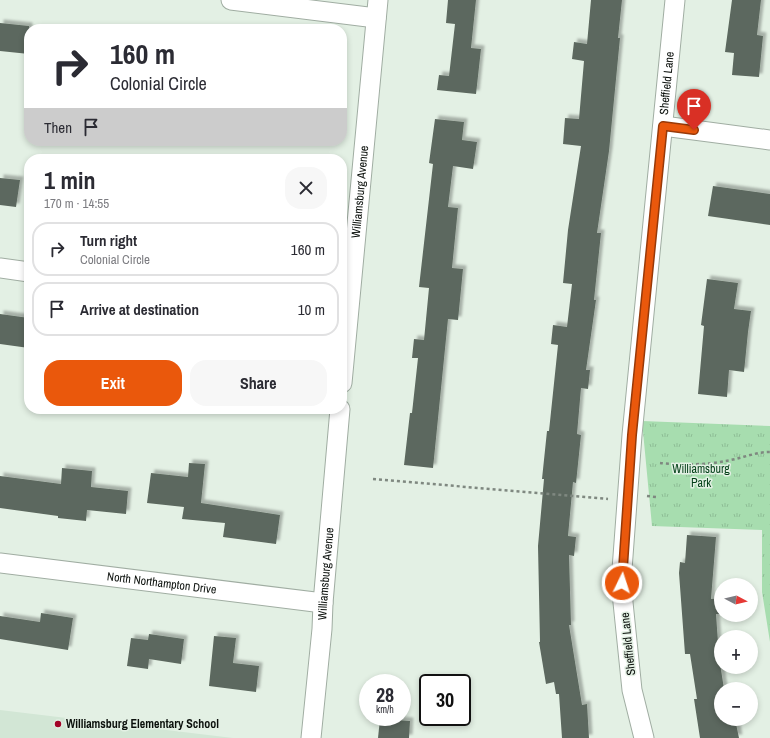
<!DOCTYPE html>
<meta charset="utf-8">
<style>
body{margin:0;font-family:"Archivo Narrow",sans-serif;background:#f7f7f7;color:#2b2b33;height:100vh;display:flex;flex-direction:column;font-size:15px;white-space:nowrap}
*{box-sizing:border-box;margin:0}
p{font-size:13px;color:#7c7c81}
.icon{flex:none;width:22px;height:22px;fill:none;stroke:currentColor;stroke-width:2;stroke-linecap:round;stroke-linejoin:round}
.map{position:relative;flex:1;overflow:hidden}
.drawer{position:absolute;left:24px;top:154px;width:323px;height:260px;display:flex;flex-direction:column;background:#fff;border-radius:16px;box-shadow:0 2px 6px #0003}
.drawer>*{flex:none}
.top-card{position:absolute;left:24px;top:24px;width:323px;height:122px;border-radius:16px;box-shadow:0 2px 6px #0003;background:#fff;color:#2b2b33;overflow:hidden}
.needle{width:26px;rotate:97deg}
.tools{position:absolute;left:714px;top:578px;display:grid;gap:8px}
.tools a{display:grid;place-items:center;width:44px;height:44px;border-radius:50%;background:#fff;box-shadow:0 2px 6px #0003;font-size:20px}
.speed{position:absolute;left:359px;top:674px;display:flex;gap:8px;font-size:20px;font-weight:700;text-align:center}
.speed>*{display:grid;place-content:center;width:52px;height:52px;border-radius:50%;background:#fff;box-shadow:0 2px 6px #0003;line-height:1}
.speed small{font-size:10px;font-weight:400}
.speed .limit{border:2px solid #111;border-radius:6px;background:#fff;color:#111}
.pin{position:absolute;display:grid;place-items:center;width:34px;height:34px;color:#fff;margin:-41px -17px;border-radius:50% 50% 50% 0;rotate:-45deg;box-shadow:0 0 4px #0007}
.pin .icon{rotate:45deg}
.me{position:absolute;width:44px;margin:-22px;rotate:4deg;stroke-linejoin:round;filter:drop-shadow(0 0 3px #0008)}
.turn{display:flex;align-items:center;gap:14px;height:84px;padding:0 20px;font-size:18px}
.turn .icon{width:52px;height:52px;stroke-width:2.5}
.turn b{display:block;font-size:28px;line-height:34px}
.then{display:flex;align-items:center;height:38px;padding:0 20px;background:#0003;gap:8px;font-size:15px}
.round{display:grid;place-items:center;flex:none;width:42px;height:42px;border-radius:16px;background:#f7f7f7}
.head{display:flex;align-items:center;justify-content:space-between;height:68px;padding:0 20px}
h1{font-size:24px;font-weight:700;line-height:30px}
.action{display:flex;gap:8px;margin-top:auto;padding:8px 20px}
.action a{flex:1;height:46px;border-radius:16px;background:#ea580c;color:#fff;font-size:16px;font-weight:700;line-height:46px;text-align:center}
.action a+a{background:#f7f7f7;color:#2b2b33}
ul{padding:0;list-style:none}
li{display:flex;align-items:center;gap:12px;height:54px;margin:0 8px 6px;padding:0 12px;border:2px solid #e1e1e2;border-radius:16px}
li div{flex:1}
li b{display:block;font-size:15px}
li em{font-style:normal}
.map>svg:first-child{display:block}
.built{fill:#d2e6d5}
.park{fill:url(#park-tufts)}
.building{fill:#5c685e;filter:url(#shadow)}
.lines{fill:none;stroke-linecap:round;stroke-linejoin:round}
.minor-casing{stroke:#a0ada2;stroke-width:21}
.path{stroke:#7f8880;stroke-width:2.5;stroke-dasharray:3 3;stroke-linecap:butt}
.minor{stroke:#fff;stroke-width:19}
.route-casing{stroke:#983908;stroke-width:10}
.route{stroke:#ea580c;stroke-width:7}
.poi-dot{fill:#a20327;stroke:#e3f0e4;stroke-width:1.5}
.labels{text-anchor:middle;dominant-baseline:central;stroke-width:3;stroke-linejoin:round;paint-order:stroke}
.street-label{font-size:12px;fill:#0b100c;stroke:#e3f0e4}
.park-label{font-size:12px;fill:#013e16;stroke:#e3f0e4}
.poi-label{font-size:12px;font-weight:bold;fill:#0b100c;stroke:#e3f0e4;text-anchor:start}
</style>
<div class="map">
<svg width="770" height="738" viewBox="0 0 770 738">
<defs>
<pattern id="park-tufts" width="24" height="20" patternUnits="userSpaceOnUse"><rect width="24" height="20" fill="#a7ddaf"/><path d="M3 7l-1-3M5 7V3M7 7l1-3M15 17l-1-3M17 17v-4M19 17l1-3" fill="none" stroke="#8ebd95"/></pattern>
<filter id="shadow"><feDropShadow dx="3.5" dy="-3.5" stdDeviation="1" flood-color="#0004"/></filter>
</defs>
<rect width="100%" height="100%" fill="#e3f0e4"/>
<path class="built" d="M0 710 233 738H0Z"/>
<path class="park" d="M642 421 770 426V642L762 592V530L652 526Z"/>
<g class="building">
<path d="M448 0H476L471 48 481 49 476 94 437 90 439 75 449 76 455 24 446 23Z"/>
<path d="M591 0H622L618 38H620L609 151 597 233H601L594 300H596L586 370H590L588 389 581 388 577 434 581 435 576 483 573 482 568 536 576 537 574 556 569 555 571 625H569L582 705 587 704 589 738H562L559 694H556L554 682 546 684 539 642H540L538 546 544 479H542L547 431H549L558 345 551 344 553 325 567 327 572 284 563 283 568 230 581 146 563 144 565 118 579 119 584 61 572 59 574 42 587 44Z"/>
<path d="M732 0H761L757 35 763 36 759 77 732 75 734 53 725 52Z"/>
<path d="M0 23 29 26V54L0 51Z"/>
<path d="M435 119 464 122 462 140 477 142 473 169 453 166 448 207 458 208 452 268 463 269 458 320 448 319 433 468 404 465 410 413H412L418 358H412L414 339 424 340 429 288 419 287 433 164 429 163Z"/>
<path d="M0 178 20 180 16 207 0 205Z"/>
<path d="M713 186 770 194V225L708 216Z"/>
<path d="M707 279 738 283 734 309 751 311 748 332 744 372 729 370 727 397 698 394 704 326 701 325Z"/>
<path d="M0 314 29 318V348L0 344Z"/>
<path d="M189 463 205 464 201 503 280 515 276 544 223 537 225 523 182 519 184 507 147 503 151 473 188 477Z"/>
<path d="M62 468 92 471 91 487 128 491 126 514 87 510 86 521 58 518V516L0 508V476L61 484Z"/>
<path d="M687 535 716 537 711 599 721 598V614H716L719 657 724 689H721V719H735L739 738H700L694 699H697L690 654H685L679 573 680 562 685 563Z"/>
<path d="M41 613 73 618 68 650 0 639V616L40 622Z"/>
<path d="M149 634 184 639 181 664 149 659 148 669 127 666 131 638 148 640Z"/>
<path d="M214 636 236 638 233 663 259 666 256 692 209 686Z"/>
<path d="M380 719 410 721 409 738H378Z"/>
</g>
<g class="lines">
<defs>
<g id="minor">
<path d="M231 0 376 18"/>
<path d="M663 126 770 140"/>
<path d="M0 268 29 272"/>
<path id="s1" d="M342 383 378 0"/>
<path id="s2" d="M0 563 323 603"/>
<path id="s3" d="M311 738 322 629 323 603 340 409"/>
<path id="s4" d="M644 738 632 690 621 583 632 435 675 0"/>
</g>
</defs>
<use href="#minor" class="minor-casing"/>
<g class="path">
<path d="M660 463C677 465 708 465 725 461 740 459 755 452 770 452"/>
<path d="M373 479 608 499"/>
<path d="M647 496 656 497"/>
</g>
<use href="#minor" class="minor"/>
</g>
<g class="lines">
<defs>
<path id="route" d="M622 583 632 435 663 126 694 130"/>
</defs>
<use href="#route" class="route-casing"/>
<use href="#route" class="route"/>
</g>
<circle class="poi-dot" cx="58" cy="724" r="4"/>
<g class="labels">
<g class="street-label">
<text stroke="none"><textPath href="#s4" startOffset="659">Sheffield Lane</textPath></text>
<text stroke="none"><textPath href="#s1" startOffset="192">Williamsburg Avenue</textPath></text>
<text stroke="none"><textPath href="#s3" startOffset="165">Williamsburg Avenue</textPath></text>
<text stroke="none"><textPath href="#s2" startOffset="163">North Northampton Drive</textPath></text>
<text transform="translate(628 644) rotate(-96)">Sheffield Lane</text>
</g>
<g class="park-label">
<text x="701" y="469">Williamsburg<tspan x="701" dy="14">Park</tspan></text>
</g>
<g class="poi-label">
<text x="66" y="724">Williamsburg Elementary School</text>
</g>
</g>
</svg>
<div class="tools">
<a><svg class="needle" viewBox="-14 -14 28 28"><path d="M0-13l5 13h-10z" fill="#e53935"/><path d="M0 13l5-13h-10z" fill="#7c7c81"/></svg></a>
<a>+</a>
<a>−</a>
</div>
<div class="speed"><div>28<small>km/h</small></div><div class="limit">30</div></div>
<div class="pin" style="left:694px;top:130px;background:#d93025"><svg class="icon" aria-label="arrive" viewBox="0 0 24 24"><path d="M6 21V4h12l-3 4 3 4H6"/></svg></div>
<svg class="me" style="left:622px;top:583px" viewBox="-20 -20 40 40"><circle r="17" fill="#ea580c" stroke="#fff" stroke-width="3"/><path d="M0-11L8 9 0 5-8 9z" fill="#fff"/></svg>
<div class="top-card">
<div class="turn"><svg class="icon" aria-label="right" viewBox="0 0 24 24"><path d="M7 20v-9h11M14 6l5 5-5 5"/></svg><div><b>160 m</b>Colonial Circle</div></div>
<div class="then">Then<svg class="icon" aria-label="arrive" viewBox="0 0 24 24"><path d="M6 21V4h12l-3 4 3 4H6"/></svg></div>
</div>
<section class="drawer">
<div class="head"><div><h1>1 min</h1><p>170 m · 14:55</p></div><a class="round"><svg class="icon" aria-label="close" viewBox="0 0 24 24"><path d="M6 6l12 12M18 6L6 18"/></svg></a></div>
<ul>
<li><svg class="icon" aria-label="right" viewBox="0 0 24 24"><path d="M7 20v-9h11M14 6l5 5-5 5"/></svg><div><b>Turn right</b><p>Colonial Circle</p></div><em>160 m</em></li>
<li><svg class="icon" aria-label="arrive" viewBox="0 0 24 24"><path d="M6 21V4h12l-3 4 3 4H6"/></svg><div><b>Arrive at destination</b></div><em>10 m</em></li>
</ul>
<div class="action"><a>Exit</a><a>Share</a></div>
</section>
</div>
